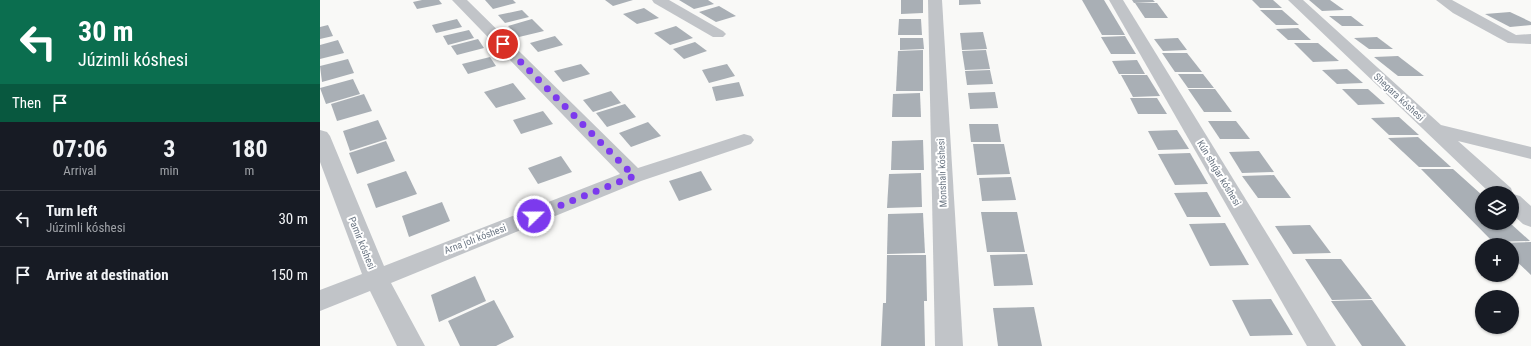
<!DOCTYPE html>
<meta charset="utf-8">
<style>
body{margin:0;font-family:"Roboto Condensed",sans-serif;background:#242831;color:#f1f3f6;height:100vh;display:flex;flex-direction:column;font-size:15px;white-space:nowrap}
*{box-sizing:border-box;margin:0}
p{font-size:13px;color:#9ea1a6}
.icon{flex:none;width:22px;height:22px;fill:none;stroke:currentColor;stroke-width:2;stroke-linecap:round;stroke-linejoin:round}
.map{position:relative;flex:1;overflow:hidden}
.sheet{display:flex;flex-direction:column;background:#171b24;width:320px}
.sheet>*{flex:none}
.top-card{background:#0b6e4f;color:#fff;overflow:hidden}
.buttons{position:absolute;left:1155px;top:186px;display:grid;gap:8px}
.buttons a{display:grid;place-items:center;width:44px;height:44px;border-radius:50%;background:#171b24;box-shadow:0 1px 3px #0004;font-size:20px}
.pin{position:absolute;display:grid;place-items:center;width:34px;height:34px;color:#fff;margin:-17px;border:2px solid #fff;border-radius:50%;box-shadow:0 1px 4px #0007}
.me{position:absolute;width:44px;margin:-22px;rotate:68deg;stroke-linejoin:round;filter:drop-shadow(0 0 3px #0008)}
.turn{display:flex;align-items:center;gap:14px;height:84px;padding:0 12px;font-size:18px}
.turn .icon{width:52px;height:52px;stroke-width:2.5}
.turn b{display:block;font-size:28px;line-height:34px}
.then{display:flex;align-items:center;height:38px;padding:0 12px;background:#0003;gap:8px;font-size:15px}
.eta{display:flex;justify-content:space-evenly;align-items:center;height:68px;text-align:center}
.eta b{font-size:24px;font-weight:700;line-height:28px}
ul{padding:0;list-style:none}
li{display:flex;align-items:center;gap:12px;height:56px;padding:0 12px;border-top:1px solid #363941}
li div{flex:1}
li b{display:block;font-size:15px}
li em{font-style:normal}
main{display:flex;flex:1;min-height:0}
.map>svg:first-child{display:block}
.building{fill:#a9afb5}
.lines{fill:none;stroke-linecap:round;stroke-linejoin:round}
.minor{fill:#c1c4c8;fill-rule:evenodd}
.route{stroke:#7c3aed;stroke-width:7;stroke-dasharray:0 12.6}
.labels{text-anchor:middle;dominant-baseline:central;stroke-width:4;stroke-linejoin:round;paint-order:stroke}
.street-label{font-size:10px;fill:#6c7784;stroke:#fff}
</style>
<main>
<section class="sheet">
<div class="top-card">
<div class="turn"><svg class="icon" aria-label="left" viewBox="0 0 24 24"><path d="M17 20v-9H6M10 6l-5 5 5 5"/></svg><div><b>30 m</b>Júzimli kóshesi</div></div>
<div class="then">Then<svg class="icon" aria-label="arrive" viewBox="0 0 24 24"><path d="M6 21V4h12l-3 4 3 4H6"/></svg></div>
</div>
<div class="eta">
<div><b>07:06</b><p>Arrival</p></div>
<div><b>3</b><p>min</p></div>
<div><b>180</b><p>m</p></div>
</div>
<ul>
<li><svg class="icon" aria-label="left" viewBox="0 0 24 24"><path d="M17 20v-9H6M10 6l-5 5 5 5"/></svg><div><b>Turn left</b><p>Júzimli kóshesi</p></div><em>30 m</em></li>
<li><svg class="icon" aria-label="arrive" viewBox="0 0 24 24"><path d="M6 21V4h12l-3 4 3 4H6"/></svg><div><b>Arrive at destination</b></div><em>150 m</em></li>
</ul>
</section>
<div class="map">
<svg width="1211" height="346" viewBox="0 0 1211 346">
<rect width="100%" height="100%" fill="#f9f9f7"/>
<g class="building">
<path d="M102 0H119L122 4 97 9 93 2Z"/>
<path d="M165 0H193L196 3 173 9Z"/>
<path d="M285 0H313L293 6Z"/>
<path d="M359 0H388L394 4 374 9Z"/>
<path d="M581 0H603V13L581 14Z"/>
<path d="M639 0H660L661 4 639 5Z"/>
<path d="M762 0H784L805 35H782Z"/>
<path d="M812 0H833L835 2 814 3Z"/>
<path d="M932 0H953L962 8H940Z"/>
<path d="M989 0H1010L1024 10 1002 11Z"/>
<path d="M815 3H837L848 18H825Z"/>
<path d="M399 6 416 16 396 22 379 12Z"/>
<path d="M324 8 339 18 317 24 303 14Z"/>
<path d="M202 10 209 17 185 23 178 15Z"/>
<path d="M940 10H962L979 25H956Z"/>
<path d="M1190 12 1211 22V25L1190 27 1165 14Z"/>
<path d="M1009 16H1031L1044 26H1022Z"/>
<path d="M137 19 142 27 116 33 112 25Z"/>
<path d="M212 19 224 31 199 37 188 26Z"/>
<path d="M579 19H601L602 35H578Z"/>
<path d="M8 25 13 36 0 39V27Z"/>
<path d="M356 26 373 38 350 45 334 33Z"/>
<path d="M978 28 991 40H968L956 29Z"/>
<path d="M149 30 154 38 128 45 123 36Z"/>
<path d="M663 32 667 49 642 50 640 33Z"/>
<path d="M235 36 243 45 218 52 210 43Z"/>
<path d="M805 36 816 54H791L781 37Z"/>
<path d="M1057 37 1073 49H1049L1034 38Z"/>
<path d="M580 38H603L604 49 580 50Z"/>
<path d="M858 38 867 50 843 51 834 39Z"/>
<path d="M158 39 164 48 137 55 131 46Z"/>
<path d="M18 40 24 53 0 59V45Z"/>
<path d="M375 42 387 51 364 59 353 49Z"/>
<path d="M974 43H998L1019 61 993 62Z"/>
<path d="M603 50V91H576L578 51Z"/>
<path d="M666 50 670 69 645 70 642 51Z"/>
<path d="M842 53H867L882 72H855Z"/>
<path d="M1078 56 1104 76H1078L1054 57Z"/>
<path d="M170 57 176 66 148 74 142 64Z"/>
<path d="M28 59 34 73 2 82 0 66Z"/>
<path d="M817 60 825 74H799L792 61Z"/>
<path d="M261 64 270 74 243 82 234 71Z"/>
<path d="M407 64 415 76 389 83 382 70Z"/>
<path d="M1027 69 1043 83 1017 84 1002 70Z"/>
<path d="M670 70 673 84 647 85 645 71Z"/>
<path d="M858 74H883L894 88H868Z"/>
<path d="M801 75H827L840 96 813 97Z"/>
<path d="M33 79 40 94 6 104 0 88Z"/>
<path d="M419 82 424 96 396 101 392 87Z"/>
<path d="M193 83 206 99 176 108 164 92Z"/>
<path d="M868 89H895L912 112H884Z"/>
<path d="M1022 89H1048L1065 104 1038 105Z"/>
<path d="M291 91 301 103 273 112 263 100Z"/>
<path d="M675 92 678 108 650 109 648 93Z"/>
<path d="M600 93 601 117H572L573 94Z"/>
<path d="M44 94 52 111 17 121 11 104Z"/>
<path d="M810 98H837L847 114H818Z"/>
<path d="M305 104 316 117 287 127 276 113Z"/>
<path d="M223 111 233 124 201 134 193 120Z"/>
<path d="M1079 117 1099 135H1069L1051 118Z"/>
<path d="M58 120 67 139 30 151 23 131Z"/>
<path d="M888 121H916L930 139H900Z"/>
<path d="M328 122 341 136 311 147 299 133Z"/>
<path d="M649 124H678L681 142H651Z"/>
<path d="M857 130 869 149 838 150 828 131Z"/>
<path d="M1098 137 1131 167H1099L1068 138Z"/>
<path d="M603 140 604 170H571L572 141Z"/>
<path d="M66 141 75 161 37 174 29 153Z"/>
<path d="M653 144H684L690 174 657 175Z"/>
<path d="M939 151 954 172 922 173 909 152Z"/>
<path d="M870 153 888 184 855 185 838 154Z"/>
<path d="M241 156 252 172 218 184 208 168Z"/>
<path d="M1101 169H1133L1162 195V223H1190L1210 241 1173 242Z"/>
<path d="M86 171 97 194 56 208 47 184Z"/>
<path d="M381 171 392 190 359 201 349 181Z"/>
<path d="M601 173 602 207 567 208 569 174Z"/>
<path d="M954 175 971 198H938L922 176Z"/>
<path d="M691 177 696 200 662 201 659 178Z"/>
<path d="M887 192 901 217H867L854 193Z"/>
<path d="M122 202 130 221 89 237 82 216Z"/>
<path d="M661 212H697L705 252H667Z"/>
<path d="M603 213 605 253 567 254 568 214Z"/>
<path d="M905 223 929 265 890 266 869 224Z"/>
<path d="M990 225 1011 253 973 254 955 226Z"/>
<path d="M1211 242V275L1192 257V245H1179L1177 243Z"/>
<path d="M707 254 713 285 674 286 670 255Z"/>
<path d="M567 255H606L607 301H604L605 346H561L563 303H566Z"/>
<path d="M985 259H1021L1052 299 1012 300Z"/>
<path d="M155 276 166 301 119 322 111 295Z"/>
<path d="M951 299 973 335 930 336 912 300Z"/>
<path d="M174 300 194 337 176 346H140L128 321Z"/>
<path d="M1052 300 1086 346H1042L1011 301Z"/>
<path d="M714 307 722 346H678L673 308Z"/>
</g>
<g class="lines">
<g class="minor">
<path d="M132 0H147L318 168 424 134 431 136 434 140 431 144 321 181 71 283 105 346H77L50 291 0 311V290L42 274 0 162V130L7 132 10 136 64 266 300 174Z"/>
<path d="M332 0H349L403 31 406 34 403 37H393L334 3Z"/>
<path d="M608 0H622L643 346H615Z"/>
<path d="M789 0H803L1016 346H987Z"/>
<path d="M968 0H983L1121 125 1211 147V159L1138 141 1191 188 1193 194 1200 196 1211 206V227L1203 224 1192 214V193H1170Z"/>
<path d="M1116 0H1132L1196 35 1211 34V44L1188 43 1133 13Z"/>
</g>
</g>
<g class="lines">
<path class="route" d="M183 44 314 176 214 216"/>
</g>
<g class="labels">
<g class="street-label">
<text transform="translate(1079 97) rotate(43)">Shegara kóshesi</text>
<text transform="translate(622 173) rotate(-92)">Monshalı kóshesi</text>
<text transform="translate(899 173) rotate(59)">Kún shıǵar kóshesi</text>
<text transform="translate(155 239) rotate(-21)">Arna jolı kóshesi</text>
<text transform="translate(42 243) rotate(68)">Pamir kóshesi</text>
</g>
</g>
</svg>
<div class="buttons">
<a><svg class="icon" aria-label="layers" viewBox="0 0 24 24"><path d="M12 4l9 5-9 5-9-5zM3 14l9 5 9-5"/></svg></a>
<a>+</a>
<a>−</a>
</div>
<div class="pin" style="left:183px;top:44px;background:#d93025"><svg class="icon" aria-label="arrive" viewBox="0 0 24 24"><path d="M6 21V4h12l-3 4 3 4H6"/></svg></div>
<svg class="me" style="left:214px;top:216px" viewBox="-20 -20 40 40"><circle r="17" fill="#7c3aed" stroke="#fff" stroke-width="3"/><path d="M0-11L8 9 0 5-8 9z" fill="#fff"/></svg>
</div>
</main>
